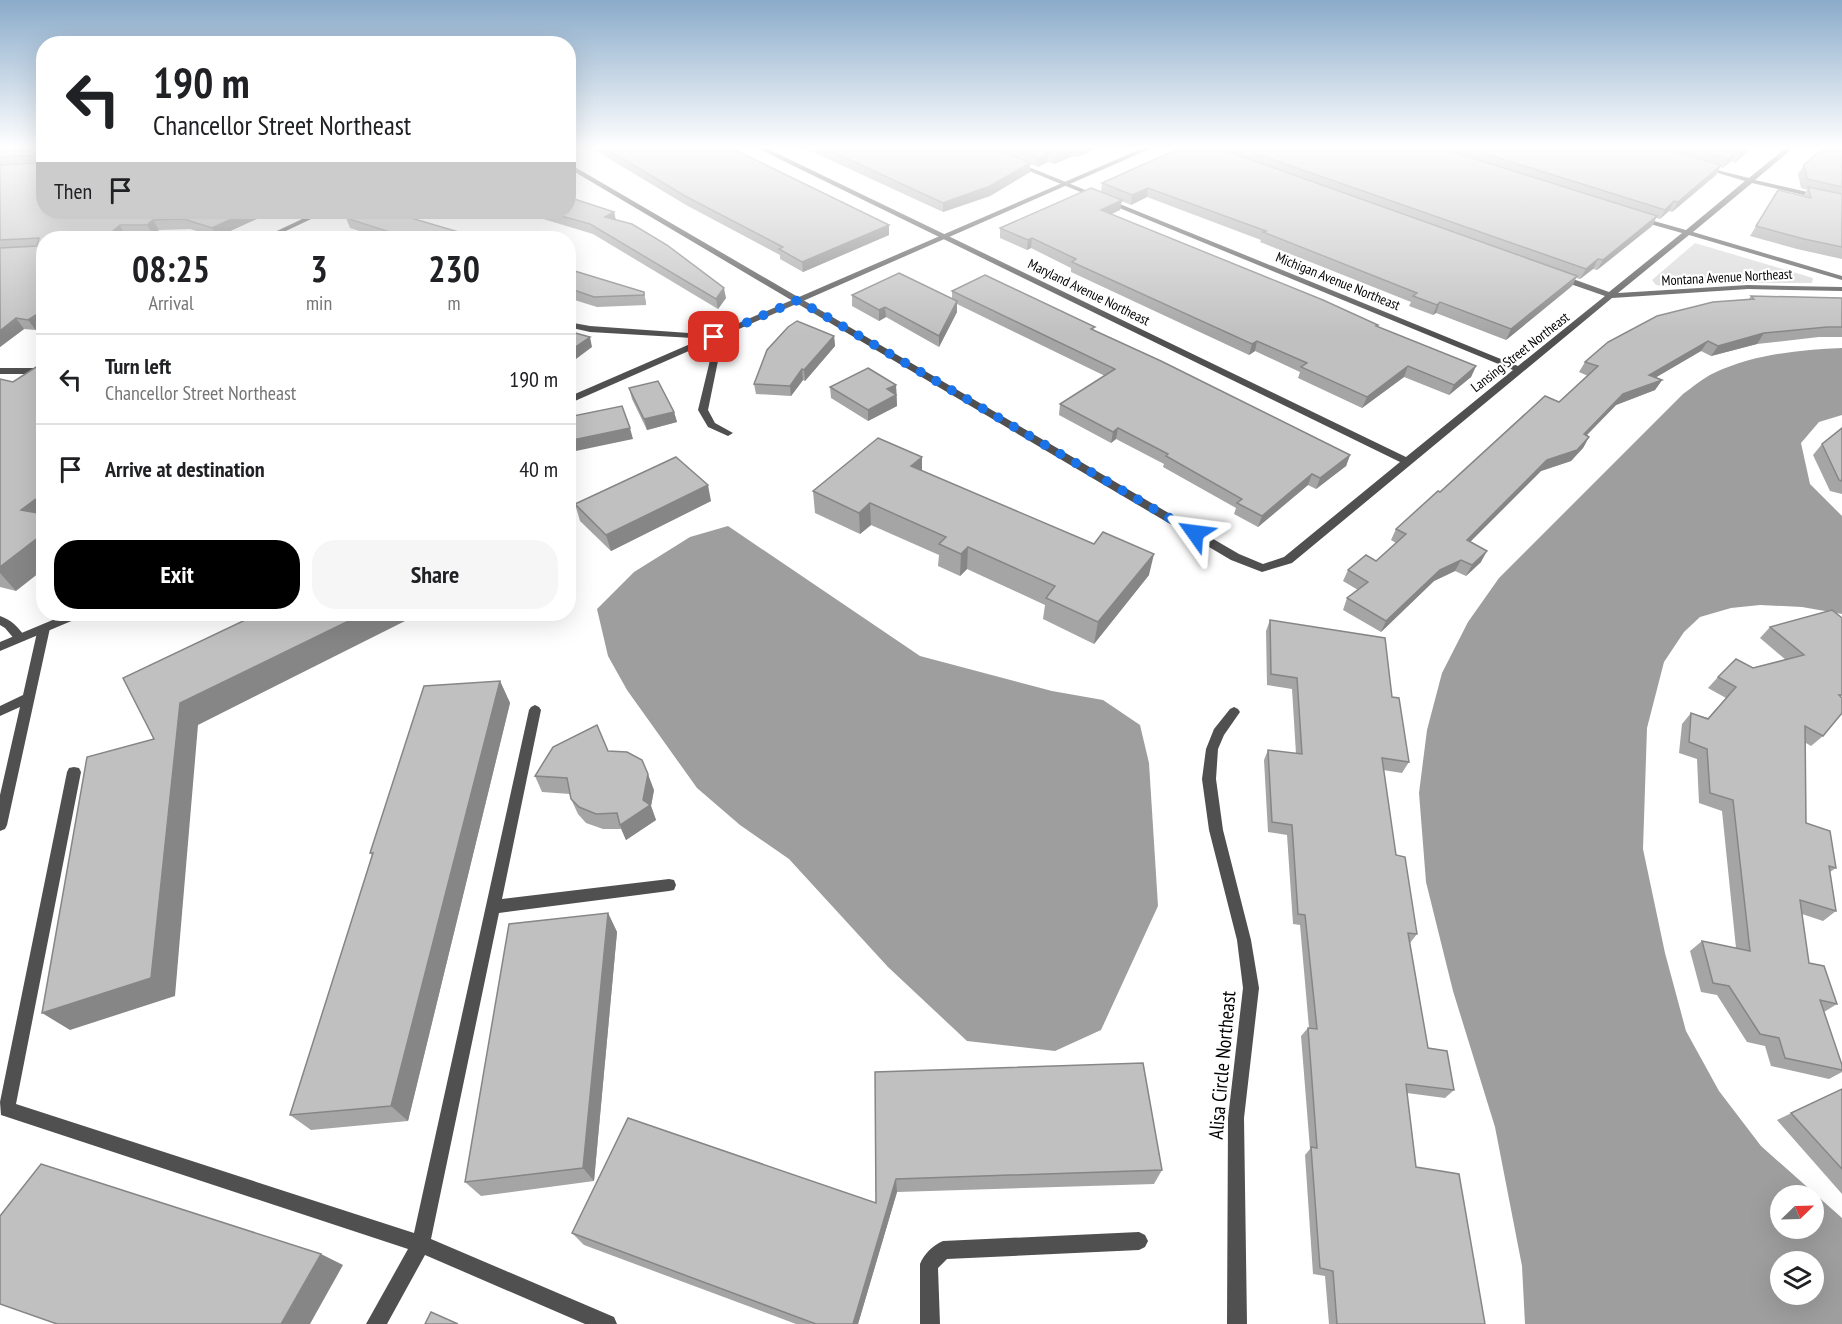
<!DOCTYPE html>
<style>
body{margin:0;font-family:"PT Sans Narrow",sans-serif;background:#f6f6f6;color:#202124;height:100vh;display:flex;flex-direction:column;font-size:22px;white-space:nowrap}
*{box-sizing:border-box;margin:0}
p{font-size:20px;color:#757577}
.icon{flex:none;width:33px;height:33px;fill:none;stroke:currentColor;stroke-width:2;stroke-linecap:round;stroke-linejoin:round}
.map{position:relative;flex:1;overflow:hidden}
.panel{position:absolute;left:36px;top:231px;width:540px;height:390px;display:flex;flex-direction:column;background:#fff;border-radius:24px;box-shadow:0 6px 24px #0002}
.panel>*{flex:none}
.top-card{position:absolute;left:36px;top:36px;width:540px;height:183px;border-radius:24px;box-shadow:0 6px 24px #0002;background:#fff;color:#202124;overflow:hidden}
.needle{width:39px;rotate:67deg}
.tools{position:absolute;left:1770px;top:1185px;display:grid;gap:12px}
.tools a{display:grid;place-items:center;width:54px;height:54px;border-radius:50%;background:#fff;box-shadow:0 6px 24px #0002;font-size:30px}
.pin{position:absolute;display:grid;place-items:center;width:51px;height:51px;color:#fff;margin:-26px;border-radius:12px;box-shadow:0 3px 9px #0006}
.me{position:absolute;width:66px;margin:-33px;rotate:301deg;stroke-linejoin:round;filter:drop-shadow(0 0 4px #0008)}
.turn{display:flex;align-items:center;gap:21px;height:126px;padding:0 18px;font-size:27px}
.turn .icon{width:78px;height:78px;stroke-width:2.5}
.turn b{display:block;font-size:42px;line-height:51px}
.then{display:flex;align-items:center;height:57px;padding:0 18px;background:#0003;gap:12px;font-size:22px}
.eta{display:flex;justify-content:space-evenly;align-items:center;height:102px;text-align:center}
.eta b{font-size:36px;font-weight:800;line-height:42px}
.cta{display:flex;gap:12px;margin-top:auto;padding:12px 18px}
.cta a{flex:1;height:69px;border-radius:24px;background:#000;color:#fff;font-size:24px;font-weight:800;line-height:69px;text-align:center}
.cta a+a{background:#f6f6f6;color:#202124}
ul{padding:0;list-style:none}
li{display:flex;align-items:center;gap:18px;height:90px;padding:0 18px;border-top:2px solid #e0e0e0}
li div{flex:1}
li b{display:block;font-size:22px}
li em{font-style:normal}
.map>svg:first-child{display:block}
.green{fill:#d7d7d7}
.water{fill:#9e9e9e;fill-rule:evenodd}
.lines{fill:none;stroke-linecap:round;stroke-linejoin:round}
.service{fill:#505050;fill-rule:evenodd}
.minor{fill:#505050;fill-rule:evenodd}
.tertiary{fill:#505050;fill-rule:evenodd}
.wall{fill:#a5a5a5}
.shaded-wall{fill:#868686}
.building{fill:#c0c0c0;stroke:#868686;stroke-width:1.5}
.route{stroke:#1a73e8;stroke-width:10;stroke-dasharray:0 18}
.labels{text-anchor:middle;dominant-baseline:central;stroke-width:4.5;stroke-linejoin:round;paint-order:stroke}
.far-street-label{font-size:14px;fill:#000;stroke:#fff}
.near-street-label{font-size:20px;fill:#000;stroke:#fff}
</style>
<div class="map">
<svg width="1842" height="1324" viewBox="0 0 1842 1324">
<rect width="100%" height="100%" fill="#fff"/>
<path class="green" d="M1695 243 1813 278 1812 283H1737L1674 287 1656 285 1652 280Z"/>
<g class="water">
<path d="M1842 348V415L1819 422 1801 443 1810 484 1842 516V614L1802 607 1760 605 1731 608 1700 617 1684 632 1664 662 1647 728 1643 849 1665 953 1686 1031 1719 1091 1761 1146 1842 1218V1324H1525L1522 1266 1495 1127 1453 991 1426 882 1419 793 1427 730 1442 673 1468 622 1499 578 1683 394C1693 387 1703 378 1714 373 1755 354 1798 350 1842 348ZM1780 1196H1814V1228H1780ZM1780 1262H1814V1294H1780Z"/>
<path d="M728 526 920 656 1052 691 1103 700 1140 725 1149 763 1158 906 1101 1030 1055 1051 967 1041 888 967 789 859 740 825 697 788 627 690 608 656 597 609 634 572 690 537Z"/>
</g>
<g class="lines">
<g class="service">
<path d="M0 616C12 620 19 628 26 638L24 641H16L5 628 0 625Z"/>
<path d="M44 624 50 628 7 825 5 829 0 831V795L20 707 0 716V706L23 695 38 628Z"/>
<path d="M535 705 539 707 541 710 502 899 669 879 674 880 676 885 674 890 669 891 499 913 431 1239 614 1317 617 1324H585L425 1255 387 1324H366L408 1249 1 1115 0 1102 67 772 69 768 74 767 79 768 81 772 16 1104 414 1233 529 710 531 707Z"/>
<path d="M1139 1232 1145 1235 1148 1241 1145 1247 1139 1250 947 1259 938 1268 940 1324H920V1264C924 1254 933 1245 943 1241Z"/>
</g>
<g class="minor">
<path d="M757 148H766L1406 457 1513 370 1015 165V163H1019L1518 366 1605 296 1556 279V275H1562L1609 292 1682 233 1636 220V216L1686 230 1745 181 1701 168V166L1749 178 1786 148H1793L1755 180 1842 200V204L1752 183 1693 232 1842 276V280L1689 235 1618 293 1748 285 1842 287V291L1748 289 1612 298 1292 563 1262 572 1231 560 568 168V163L1239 554 1263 564 1284 557 1400 462Z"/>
<path d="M317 212H326L271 238H262Z"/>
<path d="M568 322 590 326 717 335 719 356 708 410 715 423 733 433 728 436 708 427 698 410 711 356 710 339 590 332 568 327Z"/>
<rect x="0" y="368" width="44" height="6"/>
<path d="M1234 707 1238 709 1240 712 1224 735 1218 749 1216 779 1223 830 1251 940 1259 988 1244 1118 1247 1324H1227L1228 1118 1243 988 1237 940 1209 830 1202 779 1206 749 1214 729 1230 709Z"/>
</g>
<g class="tertiary">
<path d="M1143 148H1152L568 404V397Z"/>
<path d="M67 614H83L81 617 0 651V642Z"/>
</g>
</g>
<g class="wall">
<path d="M0 148H44V212H272L217 237 190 229 159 230 153 235H125L44 238 36 330 24 329 0 347Z"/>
<path d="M597 148H731L889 235 803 272 780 259V255L686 205 598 152Z"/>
<path d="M804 148H1098L1077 157 1073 156 1054 164 1048 162 1038 167 1030 164V172L990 196 943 212Z"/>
<path d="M1180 148H1751L1735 163 1731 161 1723 168 1720 167 1716 175 1672 212 1669 211 1660 219 1656 218 1652 226 1597 270 1593 269 1580 279 1576 278 1572 286 1506 340 1436 313 1433 315 1409 306 1411 302 1260 242 1261 240 1147 197 1131 205 1121 201 1120 210 1112 214 1377 327 1476 366 1471 377 1449 395 1404 377 1362 408 1298 378 1300 372 1255 351 1249 355 1071 272V268L1031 248 1027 250 1000 238V228L1101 191 1102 183Z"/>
<path d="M1842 148V259L1797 249 1750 236 1778 190 1803 196 1807 190 1801 188 1798 174 1804 165Z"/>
<path d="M429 212 413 218 479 238H382L350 228 346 218Z"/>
<path d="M538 212H614L616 220 726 298 718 309 593 234 540 218Z"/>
<path d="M568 260 572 270 644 292 646 302V305L597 307 568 298Z"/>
<path d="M952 291 1095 331 1350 455 1346 466 1316 489 1308 485 1258 527 1234 514 1236 508 1163 467 1164 464 1116 439 1111 443 1059 415 1060 404 1105 376 957 304V312L939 347 886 317 879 321 852 306V295L952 299Z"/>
<path d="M1751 296 1842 298V337H1819L1757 344 1711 356 1701 351 1656 377 1662 380 1655 390 1616 405 1587 435 1589 437 1583 448 1571 461 1541 471 1470 542 1481 562 1466 576 1455 571 1434 581 1381 632 1343 610 1347 598 1358 590 1343 581 1348 570 1376 561 1396 543 1391 540 1396 529 1440 492 1559 402 1588 376 1579 372 1585 362 1749 299Z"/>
<path d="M834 336 835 346 805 381 803 380 791 396 756 394 754 384Z"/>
<path d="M0 379 13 382 16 591 0 587Z"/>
<path d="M896 385 897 406 868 421 831 398 830 387Z"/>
<path d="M629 388 674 412 677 422 647 430 632 399Z"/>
<path d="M1842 428V494L1830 491 1813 455 1822 444Z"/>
<path d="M922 471 1149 575 1094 644 1043 619 1045 605 967 569 960 576 938 566 939 555 871 525 860 534 815 513 813 491Z"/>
<path d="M711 501 611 551 580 521 575 504Z"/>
<path d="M1832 610 1823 736 1811 746 1806 743V823L1836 868 1830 872 1836 911 1823 921 1802 914 1809 963 1837 1004 1824 1012 1842 1065V1072L1829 1079 1771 1066 1765 1046 1747 1042 1717 995 1701 992 1690 951 1702 941 1736 948 1722 811 1699 803 1697 759 1679 753 1682 724 1691 713 1708 718 1726 698 1708 688 1718 677 1786 660 1760 638 1770 627Z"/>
<path d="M1270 620 1392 697 1409 762 1402 773 1383 770 1396 855 1417 934 1410 943 1428 1048 1454 1090 1445 1098 1407 1093 1416 1167 1485 1324H1329L1325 1276 1313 1274 1305 1155 1310 1149 1301 1036 1308 1028H1309L1300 925 1293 924 1287 835 1268 832 1264 760 1268 750 1296 754 1292 689 1267 685 1266 631Z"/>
<path d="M500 681 510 703 408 1121 311 1130 290 1115 372 855 370 853Z"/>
<path d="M608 751 654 790 651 806 656 820 626 840 621 829H603L586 823 578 814 571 799 570 794 542 792 535 776Z"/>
<path d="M608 913 617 932 594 1181 481 1196 465 1182Z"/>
<path d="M875 1072 1162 1170 1154 1184 897 1192 858 1324H796L584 1245 572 1233 876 1203Z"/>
<path d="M1842 1089V1194L1777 1120Z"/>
</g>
<g class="shaded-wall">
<path d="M1071 148H1074L1073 156 1054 164 1055 155Z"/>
<path d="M1078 148H1098L1077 157Z"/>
<path d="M1746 148H1751L1735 163 1741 153Z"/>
<path d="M1048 152V162L1038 167 1039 158Z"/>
<path d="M1736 152 1731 161 1723 168 1729 159Z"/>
<path d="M1030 163V172L990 196 943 212V203Z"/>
<path d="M1721 165 1716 175 1672 212 1678 202Z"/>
<path d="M1148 188 1147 197 1131 205 1132 195Z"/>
<path d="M1122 200 1120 210 1100 219 1101 210Z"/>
<path d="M1674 201 1669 211 1660 219 1665 210Z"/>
<path d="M247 212H272L217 237 212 228Z"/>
<path d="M402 212H429L400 223 397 214Z"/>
<path d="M614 212 616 222 605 217Z"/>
<path d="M1657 216 1652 226 1597 270 1603 260Z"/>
<path d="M153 220 159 230 153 235 147 225Z"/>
<path d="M120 225 125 235 121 238H105Z"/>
<path d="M889 225V235L803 272 802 262Z"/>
<path d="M1032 238 1031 248 1027 250 1028 240Z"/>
<path d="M1598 259 1593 269 1580 279 1586 269Z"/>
<path d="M569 260 572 271 568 273V261Z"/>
<path d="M1577 276 1572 286 1506 340 1511 329Z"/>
<path d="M724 288 726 298 718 309 716 299Z"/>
<path d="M957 301V312L939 347V336Z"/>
<path d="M1440 302 1436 313 1433 315 1437 305Z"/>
<path d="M885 307 886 317 879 321V310Z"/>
<path d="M44 310V325L36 330 28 320Z"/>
<path d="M16 318 24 329 0 347V331Z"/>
<path d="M1764 333 1757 344 1711 356 1718 346Z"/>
<path d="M834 336 835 346 805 381 804 370Z"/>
<path d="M590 337 592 347 568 365V352Z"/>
<path d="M1257 341 1255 351 1249 355 1252 344Z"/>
<path d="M1708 341 1701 351 1643 385 1649 375Z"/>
<path d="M1408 366 1404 377 1362 408 1367 397Z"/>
<path d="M1476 366 1471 377 1449 395 1454 385Z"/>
<path d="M802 369 803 380 791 396 790 386Z"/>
<path d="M1662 380 1655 390 1616 405 1577 445 1584 434 1623 394Z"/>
<path d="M896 385 897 406 868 421V410L887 389Z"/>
<path d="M674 412 677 422 647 430 644 419Z"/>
<path d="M630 428 633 439 571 452 568 441Z"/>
<path d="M1118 428 1116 439 1111 443 1113 432Z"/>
<path d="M1589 437 1583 448 1571 461 1541 471 1461 551 1467 540 1547 460Z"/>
<path d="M1350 455 1346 466 1316 489 1320 478Z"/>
<path d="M922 457V478L911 466Z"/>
<path d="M1312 474 1308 485 1258 527 1262 516Z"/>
<path d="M708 485 711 501 611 551 606 535Z"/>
<path d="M44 493V528L21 510Z"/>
<path d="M870 503 871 525 860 534 859 513Z"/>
<path d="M568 523 573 536 568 538Z"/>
<path d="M44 533V569L16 591 0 573V567Z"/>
<path d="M968 547 967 569 960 576 961 554Z"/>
<path d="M1487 551 1481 562 1466 576 1472 565Z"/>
<path d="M1154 554 1149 575 1094 644 1098 622Z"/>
<path d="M1461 560 1455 571 1434 581 1381 632 1386 621 1440 570Z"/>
<path d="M363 614H419L198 725 175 996 70 1030 42 1013 180 703Z"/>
<path d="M500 681 510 703 408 1121 391 1106Z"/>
<path d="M648 774 654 790 651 806 656 820 626 840 620 825 643 800Z"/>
<path d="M608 913 617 932 594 1181 583 1168Z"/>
<path d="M896 1179 897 1192 858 1324H853Z"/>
<path d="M321 1254 343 1265 310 1324H281Z"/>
</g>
<g class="building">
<path d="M0 148H44V212H247L212 228 184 219 153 220 147 225H120L105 238H44V310L28 320 16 318 0 331V248L37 246 39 238 0 240V165L38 163 40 155 0 157Z"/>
<path d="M605 148H731L889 225 802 262 779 249 783 247 685 196Z"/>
<path d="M824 148H995L1030 163 990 186 943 203Z"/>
<path d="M1016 148H1071L1055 155 1048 152 1039 158Z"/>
<path d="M1180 148H1218L1577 276 1511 329 1440 302 1437 305 1413 296 1417 293 1263 232 1266 231 1148 188 1132 195 1102 183Z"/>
<path d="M1240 148H1440L1657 216 1603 260 1598 259 1586 269Z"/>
<path d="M1467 148H1662L1721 165 1678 202 1674 201 1665 210Z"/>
<path d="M1691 148H1746L1741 153 1736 152 1729 159Z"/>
<path d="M1823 148H1842V187L1807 179 1804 165Z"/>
<path d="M1808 187 1842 194V247L1804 239 1756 226 1778 190 1811 198Z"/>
<path d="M1091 188 1122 200 1101 210 1323 300 1378 325 1376 326 1476 366 1454 385 1408 366 1367 397 1301 367 1307 363 1257 341 1252 344 1072 262 1076 259 1032 238 1028 240 1000 228Z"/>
<path d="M568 197 614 212 605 217 632 224 667 245 724 288 716 299 590 224 547 212H568Z"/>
<path d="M360 212H402L397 214 479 238H408L346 218Z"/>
<path d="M568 269 644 292V295L594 297 568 288Z"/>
<path d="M899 273 957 301 939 336 885 307 879 310 852 295Z"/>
<path d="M985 275 1095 327 1091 329 1161 361 1350 455 1320 478 1312 474 1262 516 1237 503 1242 499 1166 456 1168 454 1118 428 1113 432 1060 404 1115 369 952 291Z"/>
<path d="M1751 296 1842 298V327H1827L1764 333 1718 346 1708 341 1649 375 1662 380 1623 394 1584 434 1589 437 1577 450 1547 460 1467 540 1487 551 1472 565 1461 560 1440 570 1386 621 1347 598 1368 582 1348 570 1366 555 1376 561 1406 534 1396 529 1438 491 1440 492 1545 396 1559 402 1598 366 1585 362 1608 342 1657 316 1713 302 1754 299Z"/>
<path d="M797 321 834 336 804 370 802 369 790 386 754 384 767 350 788 327Z"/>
<path d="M568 331 590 337 568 352Z"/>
<path d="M44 362V382L38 386 44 387V493L21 510 44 514V533L0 567V379L13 382Z"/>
<path d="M868 368 896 385 887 389 896 395 868 410 830 387Z"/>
<path d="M658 381 674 412 644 419 629 388Z"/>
<path d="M622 406 630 428 568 441V417Z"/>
<path d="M1842 428V481L1839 480 1822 444Z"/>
<path d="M878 438 922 457 911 466 1094 544 1103 532 1154 554 1098 622 1046 598 1055 586 968 547 961 554 939 544 946 537 870 503 859 513 813 491Z"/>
<path d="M676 457 708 485 606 535 575 504Z"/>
<path d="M1832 610 1842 618V695H1839L1842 698V713L1823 736 1805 726 1806 823 1830 831 1836 868 1829 866 1836 911 1800 900 1809 963 1824 966 1837 1004 1820 1000 1842 1065V1070L1785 1058 1779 1038 1760 1034 1729 986 1713 983 1702 941 1750 951 1733 800 1710 793 1707 749 1689 742 1691 713 1708 719 1736 687 1718 677 1736 659 1753 668 1804 655 1770 627Z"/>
<path d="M258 614H363L180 703 151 978 42 1013 87 757 154 739 123 678Z"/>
<path d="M1270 620 1385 638 1392 697 1399 698 1409 762 1382 758 1396 855 1405 857 1417 934 1408 933 1428 1048 1447 1051 1454 1090 1406 1084 1416 1167 1459 1174 1485 1324H1337L1333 1271 1320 1268 1311 1147 1317 1148 1308 1028 1317 1029 1305 915 1298 914 1292 825 1272 822 1268 750 1302 754 1297 678 1271 674Z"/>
<path d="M500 681 391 1106 290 1115 373 853H370L424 686Z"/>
<path d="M597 725 608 751 627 752 642 760 648 774 643 800 650 805 620 825 617 813 596 814 579 807 571 799 567 778 535 776 553 747Z"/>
<path d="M608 913 583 1168 465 1182 509 924Z"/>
<path d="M1143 1063 1162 1170 896 1179 853 1324H816L572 1233 628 1118 876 1203 875 1072Z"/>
<path d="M1842 1089V1169L1791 1113Z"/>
<path d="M41 1164 321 1254 281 1324H57L0 1304V1216Z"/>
<path d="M431 1312 458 1324H425Z"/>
</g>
<linearGradient id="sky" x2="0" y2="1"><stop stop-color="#8aabca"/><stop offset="0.44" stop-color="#fff"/><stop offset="1" stop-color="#fff" stop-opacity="0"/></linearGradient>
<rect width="1842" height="334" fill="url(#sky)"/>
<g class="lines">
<path class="route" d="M714 337 798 300 1195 533"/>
</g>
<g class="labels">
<g class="far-street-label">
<text transform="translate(1727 277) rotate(-3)">Montana Avenue Northeast</text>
<text transform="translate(1338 281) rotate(22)">Michigan Avenue Northeast</text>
<text transform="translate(1089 292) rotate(26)">Maryland Avenue Northeast</text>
<text transform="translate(1520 352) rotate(-38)">Lansing Street Northeast</text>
</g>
<g class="near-street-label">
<text transform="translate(1222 1065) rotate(-85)">Alisa Circle Northeast</text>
</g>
</g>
</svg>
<div class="tools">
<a><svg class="needle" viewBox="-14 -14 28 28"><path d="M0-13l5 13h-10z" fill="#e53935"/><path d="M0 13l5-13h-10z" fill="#757577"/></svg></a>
<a><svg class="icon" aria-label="layers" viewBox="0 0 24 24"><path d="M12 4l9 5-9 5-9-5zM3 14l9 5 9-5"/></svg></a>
</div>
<div class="pin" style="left:714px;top:337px;background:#d93025"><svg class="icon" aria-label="arrive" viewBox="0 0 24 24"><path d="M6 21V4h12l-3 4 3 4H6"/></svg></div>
<svg class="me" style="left:1195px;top:533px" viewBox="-20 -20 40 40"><path d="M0-17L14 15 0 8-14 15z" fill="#1a73e8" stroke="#fff" stroke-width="4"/></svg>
<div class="top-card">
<div class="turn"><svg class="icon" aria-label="left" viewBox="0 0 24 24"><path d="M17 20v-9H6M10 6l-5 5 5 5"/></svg><div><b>190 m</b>Chancellor Street Northeast</div></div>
<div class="then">Then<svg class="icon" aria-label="arrive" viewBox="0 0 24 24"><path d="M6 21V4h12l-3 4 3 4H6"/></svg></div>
</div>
<section class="panel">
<div class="eta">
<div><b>08:25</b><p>Arrival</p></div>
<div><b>3</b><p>min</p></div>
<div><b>230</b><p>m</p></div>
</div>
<ul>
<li><svg class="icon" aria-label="left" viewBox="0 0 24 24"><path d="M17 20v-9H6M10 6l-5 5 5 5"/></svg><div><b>Turn left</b><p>Chancellor Street Northeast</p></div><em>190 m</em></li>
<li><svg class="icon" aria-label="arrive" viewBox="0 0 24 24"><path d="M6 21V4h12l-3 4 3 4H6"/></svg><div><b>Arrive at destination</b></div><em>40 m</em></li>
</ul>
<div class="cta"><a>Exit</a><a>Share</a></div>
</section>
</div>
